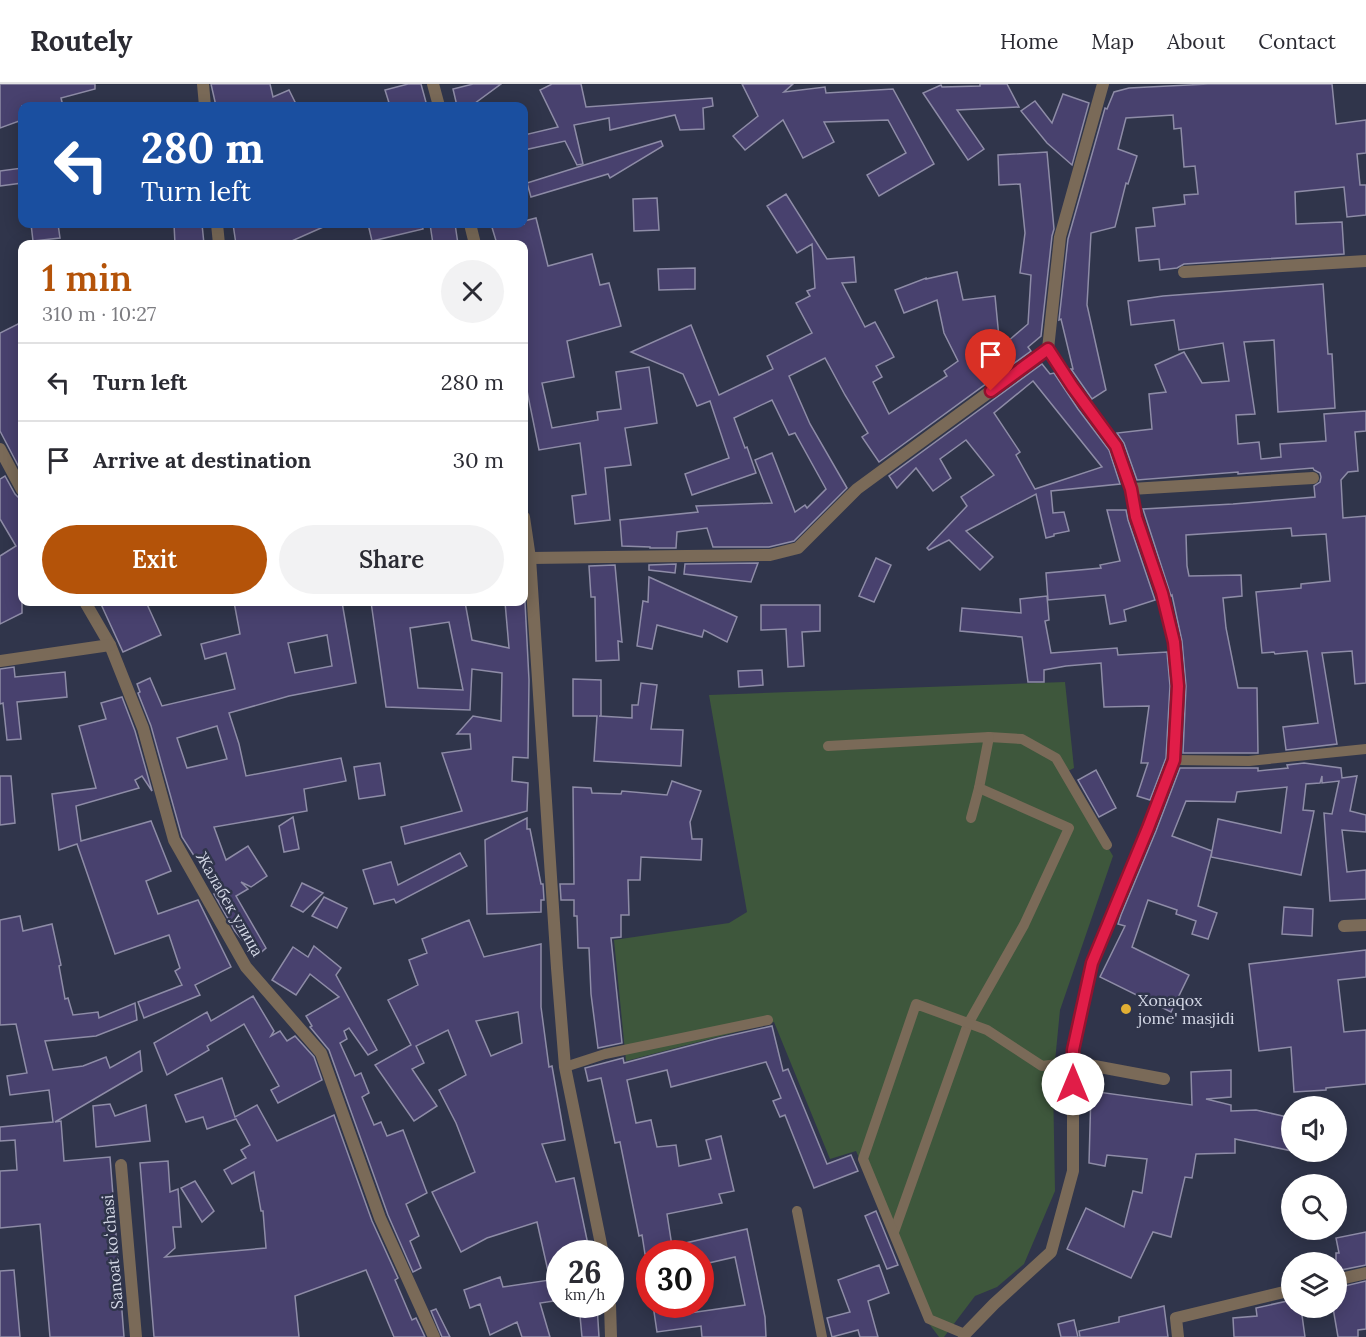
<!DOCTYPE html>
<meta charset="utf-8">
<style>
body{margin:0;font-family:Lora,serif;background:#f2f2f3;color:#2b2b33;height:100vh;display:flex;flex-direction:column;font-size:22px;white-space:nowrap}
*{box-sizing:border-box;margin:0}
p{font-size:20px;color:#7c7c81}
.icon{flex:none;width:33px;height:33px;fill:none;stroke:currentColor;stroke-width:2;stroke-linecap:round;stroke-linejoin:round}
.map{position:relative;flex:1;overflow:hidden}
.side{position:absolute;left:18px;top:156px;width:510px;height:366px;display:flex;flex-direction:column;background:#fff;border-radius:12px;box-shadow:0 3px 15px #0003}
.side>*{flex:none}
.guide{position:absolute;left:18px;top:18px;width:510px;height:126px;border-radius:12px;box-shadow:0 3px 15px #0003;background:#1a4fa0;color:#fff;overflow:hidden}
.tools{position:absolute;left:1281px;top:1012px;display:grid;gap:12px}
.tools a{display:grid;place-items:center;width:66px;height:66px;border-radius:50%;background:#fff;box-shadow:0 3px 15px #0003;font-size:30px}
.speed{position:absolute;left:546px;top:1156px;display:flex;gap:12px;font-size:30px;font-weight:700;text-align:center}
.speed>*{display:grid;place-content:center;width:78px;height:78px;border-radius:50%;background:#fff;box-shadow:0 3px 15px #0003;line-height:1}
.speed small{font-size:15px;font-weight:400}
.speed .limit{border:9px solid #d22;background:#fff;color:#111}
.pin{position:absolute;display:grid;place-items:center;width:51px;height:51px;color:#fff;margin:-62px -26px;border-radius:50% 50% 50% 0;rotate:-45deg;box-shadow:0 0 6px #0007}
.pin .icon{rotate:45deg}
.me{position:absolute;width:66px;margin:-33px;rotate:0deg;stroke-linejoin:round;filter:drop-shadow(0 0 4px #0008)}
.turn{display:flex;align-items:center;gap:21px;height:126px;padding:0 24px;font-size:27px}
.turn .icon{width:78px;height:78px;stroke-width:2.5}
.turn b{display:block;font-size:42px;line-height:51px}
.round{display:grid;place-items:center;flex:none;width:63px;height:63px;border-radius:32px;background:#f2f2f3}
.headline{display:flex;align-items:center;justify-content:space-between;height:102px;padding:0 24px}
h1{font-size:36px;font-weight:600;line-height:45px;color:#b45309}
.action{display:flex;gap:12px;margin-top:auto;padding:12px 24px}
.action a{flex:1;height:69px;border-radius:36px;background:#b45309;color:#fff;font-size:24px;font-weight:600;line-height:69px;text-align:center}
.action a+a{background:#f2f2f3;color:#2b2b33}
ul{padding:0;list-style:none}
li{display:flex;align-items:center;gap:18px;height:78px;padding:0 24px;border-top:2px solid #e1e1e2}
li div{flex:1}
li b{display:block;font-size:22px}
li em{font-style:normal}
header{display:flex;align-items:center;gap:36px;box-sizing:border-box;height:84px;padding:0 30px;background:#fff;border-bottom:2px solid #e1e1e2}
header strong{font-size:28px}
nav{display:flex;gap:33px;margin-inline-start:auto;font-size:21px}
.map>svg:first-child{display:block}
.green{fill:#3e573c}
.building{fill:#48416e;stroke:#8e8ca7;stroke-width:1.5;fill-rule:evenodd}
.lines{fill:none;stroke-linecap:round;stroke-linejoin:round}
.service{stroke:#7a6a58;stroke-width:10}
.minor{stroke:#7a6a58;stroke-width:12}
.tertiary{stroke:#7a6a58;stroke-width:12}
.route-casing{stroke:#92132f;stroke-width:15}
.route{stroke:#e11d48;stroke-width:10}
.poi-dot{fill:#e2af34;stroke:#30354b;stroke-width:2}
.labels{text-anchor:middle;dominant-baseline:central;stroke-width:5;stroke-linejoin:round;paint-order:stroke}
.street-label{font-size:16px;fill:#d4d8e6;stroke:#30354b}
.poi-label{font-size:16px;fill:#d4d8e6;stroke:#30354b;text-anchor:start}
</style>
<header>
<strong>Routely</strong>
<nav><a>Home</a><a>Map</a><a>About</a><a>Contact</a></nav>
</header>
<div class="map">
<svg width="1366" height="1253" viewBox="0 0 1366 1253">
<rect width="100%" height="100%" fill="#30354b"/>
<path class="green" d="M1065 598 1074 684 1064 689 1113 772 1060 926 1053 998 1055 1107 1024 1180 997 1203 975 1212 944 1253H939L927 1237 906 1182 856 1067 830 1075 774 938 626 977 614 856 729 839 747 828 709 611Z"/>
<g class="building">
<path d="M0 0H95V5L61 14 63 22H22V36L0 44Z"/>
<path d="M211 0H270L273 13 289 6 297 22H216Z"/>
<path d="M408 0H421L427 22H390L385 6Z"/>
<path d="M473 0H501L471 22H457L453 5Z"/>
<path d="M552 0H581L586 23 712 14 713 22 703 24 704 45 680 46 675 31 610 46 609 34 574 41 583 80 577 81 565 57 524 66V51L558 43 540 6Z"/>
<path d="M742 0H793L784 8 825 3 826 9 893 5 934 80 879 112 867 91 906 69 888 36 824 38 834 58 803 74 783 36 745 66 733 52 758 32Z"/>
<path d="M980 0H1007L1019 23 957 26 984 65 968 76 923 9 941 1 942 3 980 2Z"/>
<path d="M1208 0H1332L1336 40 1366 36V69L1357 70 1360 101H1366V131L1347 133 1344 103 1295 108 1296 140 1342 138 1344 170 1184 180 1177 184 1160 186 1159 175 1139 177 1136 144 1155 142 1153 124 1185 120 1184 111 1198 110 1195 82 1184 83 1181 44 1174 45 1173 31 1126 34 1118 65 1137 72 1128 100 1126 99 1115 143 1091 149 1087 221 1106 306 1092 315 1071 285H1073L1061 235 1059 236 1068 155 1105 24 1107 25 1114 8 1129 4Z"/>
<path d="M1063 10 1089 19 1072 81 1047 59 1021 27 1035 17 1052 39Z"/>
<path d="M661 57 663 62 610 94 608 90 531 113 527 99Z"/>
<path d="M1047 68 1054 145 1052 152 1041 252 1028 263 1031 267 879 378 862 353 868 349 845 311 825 274 789 292 810 340 847 404 794 457 769 463H713L707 444 677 448 676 464H650V463L622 462 620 436 698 428 696 422 772 419 755 376 772 369 795 428 805 421 807 424 826 405 795 349 789 351 772 316 734 334 745 364 747 363 756 389 692 411 685 390 729 374 710 317 697 322 683 290 631 268 691 241 719 311 773 285 767 272 812 249 796 219 810 212 807 207 815 204 812 160 797 169 767 122 786 110 827 175 854 173 856 198 842 199 865 243 875 238 894 273 876 282 882 293 873 298 889 330 947 292 944 287 958 277 944 249 937 216 904 229 895 206 926 194V195L957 188 963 216 995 212 1000 264 1028 240 1031 191 1020 189 1025 149 1020 100 999 101 998 71Z"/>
<path d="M22 84V99L0 102V87Z"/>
<path d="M657 114 659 146 634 147 633 115Z"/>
<path d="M536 134 548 182 592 170 600 201 609 199 621 242 567 257 574 293 542 299 552 344 598 336 597 328 621 325 616 288 649 283 657 339 625 344 631 381 605 384 610 436 575 440 572 412 586 410 580 359 539 366 524 292V160H497L491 140H524V137Z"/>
<path d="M31 140H58L60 154 33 157Z"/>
<path d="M174 140H202L204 160H175Z"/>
<path d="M233 140H330L285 160H236Z"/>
<path d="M368 140H422L423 145 372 157Z"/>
<path d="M430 140H455L458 160H433Z"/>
<path d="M695 184V205L659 206 658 185Z"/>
<path d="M1323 200 1328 270H1332L1335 324 1278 328 1274 256 1244 258 1255 330 1236 331 1238 360 1259 358 1261 375 1281 373 1280 360 1326 357 1324 330 1366 327V347L1355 348 1358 387 1348 388 1341 396 1343 434 1366 432V599L1355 600 1352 567 1322 569 1337 660 1286 666 1283 643 1318 639 1307 567 1275 570 1274 568 1262 569 1256 508 1301 504V500L1330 497 1326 450 1292 452 1291 444 1186 451 1187 482 1189 492 1241 491 1242 512 1223 514 1226 544 1238 604H1257L1258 669H1183L1186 602 1182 557 1172 511 1171 512 1143 425 1233 420 1315 413 1314 402 1320 398 1321 393 1320 389 1314 386 1313 384 1238 390V388L1137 396 1124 359 1117 349 1152 345 1149 310 1166 308 1155 281 1184 268 1202 299 1229 297 1223 259 1179 266 1174 236 1131 241 1128 217 1163 212Z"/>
<path d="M22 238V389L0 347V249Z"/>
<path d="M1042 280 1050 290 1054 289 1078 325 1109 366 1120 400 1051 407 1053 429 1064 428 1069 447 1054 450V452L1046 454 1036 410 966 447 993 473 980 486 949 456 929 466 927 464 967 422 961 413 994 391 966 356 940 375 951 394 933 407 916 384 897 404 889 392ZM1033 297 1102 383 1035 405 1016 371 1020 368 994 329Z"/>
<path d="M5 392 15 410 18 413 22 414V529L0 540V472L16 462 0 435V395Z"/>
<path d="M1107 426H1126L1128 436 1155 516 1124 526 1126 537 1110 540 1105 511 1048 516 1046 489 1101 484 1100 481 1120 477Z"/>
<path d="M876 474 891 481 874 518 859 512Z"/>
<path d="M758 479 751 498 684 490 685 480Z"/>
<path d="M676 480 675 489 649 486V481Z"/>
<path d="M615 481 622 558 618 557 619 576 596 577 595 513H591L589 482Z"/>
<path d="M649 493 737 533 727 558 704 546 702 553 657 541 652 565 637 562 643 517 648 518Z"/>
<path d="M1047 512 1049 536 1045 537 1051 569 1117 564 1118 571 1167 568 1170 602 1166 674 1150 716 1137 712 1148 679H1141L1149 622 1104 623 1101 579 1066 582 1044 586V598H1028L1022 553 960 547 962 524 1021 529 1020 515Z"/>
<path d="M100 518H146L161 551 123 568Z"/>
<path d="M234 518H342L356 599 289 612 229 629 239 660 246 692 341 674 346 697 304 705 307 727 214 743 226 776 248 762 267 792 251 803 241 798 248 805 236 812 266 864 256 873 235 847 214 810 218 809 182 753 151 642 138 609 140 608 137 600 150 594 162 622 235 605 226 569 205 575 201 560 240 550ZM327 551 332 582 295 589 288 559ZM217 642 227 675 187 684 177 654Z"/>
<path d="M371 518H465L472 556 509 564 505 518H525L529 596 528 674 513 673 512 697 528 699 527 727 405 760 401 743 462 727 442 669 471 665 470 650H457L473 632 501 637 502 589 472 585 470 626 386 623ZM449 538 463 606 418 604 410 544Z"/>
<path d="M761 521H820V547L802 548 804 582 788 583 786 545 761 546Z"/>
<path d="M14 583 15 593 65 588 67 613 17 618 21 655 7 656 3 619 0 620V585Z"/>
<path d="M762 586 763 601 739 603 738 587Z"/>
<path d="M573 595 601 596V632H599L632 634V621H638L641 599 657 601 651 645 683 646 681 682 594 677 597 632H573Z"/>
<path d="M122 613 135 647 152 707 142 692 135 696 139 704 76 722 81 757 151 737 171 787 146 797 158 830 198 816 231 883 195 901 200 911 144 934 138 918 182 901 175 887 180 884 169 851 115 870 77 760 59 766 52 710 96 704 79 642 106 635 101 619Z"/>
<path d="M380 679 385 711 359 715 354 683Z"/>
<path d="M1304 679 1341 684 1342 694 1357 692 1350 727 1366 731V748L1342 746 1347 788 1366 786V815L1330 817 1324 729 1332 730 1339 697 1322 699V692L1320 699 1306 700 1303 726 1314 727 1301 791 1211 773 1212 767 1198 822 1217 829 1208 855 1192 850 1196 837 1176 830 1177 826 1148 816 1132 863 1189 891 1171 928 1100 893 1125 842 1118 840 1121 831 1156 747 1180 684H1258V687L1288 684 1287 681ZM1287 703 1281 749 1218 735 1212 767 1172 752 1186 717 1235 718 1237 708Z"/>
<path d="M1096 686 1116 724 1099 733 1078 696Z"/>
<path d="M0 692H11L15 739 0 741Z"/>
<path d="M672 697 701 707 690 738 692 755H702L701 776 641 773 640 796H628L629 831H621V853L611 854 622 959 598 964 591 910 589 864H578L577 832H574V816H561L560 800H574L573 703 591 704 592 709 621 710 622 707 667 711Z"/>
<path d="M293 733 299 765 284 768 279 742Z"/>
<path d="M527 734V745H530L541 800H543L544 816H541V828L487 830 485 756Z"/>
<path d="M460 769 467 782 396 819 394 815 374 820 363 786 391 778 398 801Z"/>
<path d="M302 799 323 809 303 828 291 822Z"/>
<path d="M324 813 347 824 337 844 312 832Z"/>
<path d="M1284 823 1313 825 1312 852 1282 850Z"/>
<path d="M20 832 23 847 52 840 61 881 59 882 65 915 68 914 73 931 98 928 99 934 135 919 137 936 96 952 45 957 53 986 83 982 106 973 110 984 140 967 142 987 55 1038 61 1037 64 1077 110 1073 124 1253H50L40 1140 0 1144V1087L17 1086 15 1056 0 1057V1043L53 1038 49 1006 10 1011 7 992 27 989 16 940 0 941V836Z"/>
<path d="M469 836 484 873 541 860V923L549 983 552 982 565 1056 542 1060 556 1098 574 1094 590 1170H560V1216L540 1219 550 1253H522L517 1238 490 1251 480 1220 470 1224 464 1206 500 1193 503 1203 550 1196 537 1138 487 1154 461 1168 432 1108 475 1088 456 1039 439 1006 466 991 448 946 416 962 424 979 412 985 437 1022 414 1037 375 981 411 961 388 916 418 901 409 876 427 869 422 855ZM518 928 522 959 491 972 476 937Z"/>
<path d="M314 862 341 884 336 891 377 966 368 971 349 944 344 947 347 955 340 959 355 992 361 989 369 1009 362 1013 374 1041 381 1038 387 1052 403 1046 427 1109 406 1120 419 1152 410 1157 421 1184 413 1188 388 1131 329 966 310 943 312 942 306 932 339 913 310 890 296 911 272 896 293 863 308 873Z"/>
<path d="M1366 866V893L1338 896 1344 948 1366 946V1000L1326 1004V1006L1294 1008 1291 963 1259 967 1249 880Z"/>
<path d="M253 912 274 947 271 952 280 947 287 957 295 952 314 973 322 996 278 1019 271 1006 279 1002 244 940 207 962 209 966 167 991 154 959 207 928 211 937Z"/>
<path d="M772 942 783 987 788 985 827 1080 851 1071 858 1087 814 1104 785 1031 780 1033 773 1017 781 1014 766 978 671 1003 667 986 627 996 636 1039 651 1036 657 1063 676 1061 679 1082 711 1075 706 1056 721 1052 734 1107 719 1110 722 1119 667 1130 672 1162 747 1145 765 1233 766 1253H702L701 1242 657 1248 653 1221H667L669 1232 745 1221 735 1173 700 1181V1170H645L642 1151 639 1152 620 1058 615 1059 601 994 588 997 585 984 623 974 624 979 719 954Z"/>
<path d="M1231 986V1013L1206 1015 1231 1021V1027L1256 1026 1292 1034V1067L1235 1055V1069L1196 1070 1192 1094 1185 1093 1171 1153 1153 1148 1131 1194 1067 1165 1086 1124 1124 1143 1133 1107 1142 1109 1147 1075 1107 1071 1105 1082 1089 1079 1091 1007 1192 1021 1191 988Z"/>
<path d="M222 994 235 1033 257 1021 277 1057 334 1031 372 1137 398 1194 395 1196 412 1236 416 1234 425 1253H394L366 1186 295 1212 299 1253H154L140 1079 168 1077 170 1108 178 1105 181 1143H173L175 1164 165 1173 266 1164 263 1127H261L254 1088 232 1100 224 1086 246 1074 241 1066 250 1061 236 1035 207 1045 203 1033 186 1038 175 1011Z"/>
<path d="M110 1020 115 1032 146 1021 150 1057 96 1063 93 1022Z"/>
<path d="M195 1097 214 1127 202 1138 181 1104Z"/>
<path d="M876 1127 898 1181 887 1185 865 1132Z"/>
<path d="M1366 1148V1181L1336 1187V1169H1339L1336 1154Z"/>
<path d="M879 1181 889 1209 868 1217 878 1253H860L858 1246 832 1253 827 1234 850 1228 838 1196Z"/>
<path d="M14 1186 20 1253H0V1187Z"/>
<path d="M1366 1197V1245L1358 1246V1253H1338L1333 1224H1336V1204Z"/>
<path d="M1292 1216V1224H1301L1305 1253H1234L1233 1234 1257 1232 1256 1224Z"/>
<path d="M579 1221H597L599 1253H582Z"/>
<path d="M1164 1222 1168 1253H1080L1079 1247 1119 1238V1233Z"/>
<path d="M436 1225 450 1253H442L431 1227Z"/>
<path d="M1074 1236 1078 1253H1061L1058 1240Z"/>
</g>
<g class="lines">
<g class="service">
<path d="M989 653 1022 655 1056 674 1107 761"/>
<path d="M828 662 989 653 979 704 971 734"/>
<path d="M1174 676 1249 677 1366 665"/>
<path d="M565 983 605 970 768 936"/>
<path d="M797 1127 822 1253"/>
<path d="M894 1148 968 940 1024 841 1069 744 979 704"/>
<path d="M965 1250 929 1235 863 1075 916 920 987 946 1042 982 1073 978"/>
</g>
<g class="minor">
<path d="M203 0 205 22"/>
<path d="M217 140 219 160"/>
<path d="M1184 188 1366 177"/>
<path d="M0 365 22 406"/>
<path d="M1131 405 1313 394"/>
<path d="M530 474 770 471 798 464 857 405 1048 265 1060 153 1103 0"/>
<path d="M85 518 110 561 143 644 174 756 246 883 321 969 380 1134 434 1253"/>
<path d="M0 577 110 561"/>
<path d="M1344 842 1366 841"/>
<path d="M1073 978 1164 995"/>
<path d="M121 1081 136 1253"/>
<path d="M1336 1196 1366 1189"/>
<path d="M964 1253 965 1250 994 1220 1051 1168 1073 1087V965L1092 879 1148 744 1174 676 1178 602 1174 558 1162 509 1136 433 1131 405 1116 362 1072 301 1048 265"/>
<path d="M1178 1253 1176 1234 1292 1206"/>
</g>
<g class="tertiary">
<path d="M433 0 439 22"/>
<path d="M470 140 475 160"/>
<path d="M524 433 530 474 557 884 565 983 603 1170"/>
<path d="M610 1221 611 1253"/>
</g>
</g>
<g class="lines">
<defs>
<path id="route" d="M991 307 1048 265 1072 302 1116 362 1131 405 1136 433 1162 509 1174 558 1178 602 1174 676 1148 744 1092 879 1073 966V1000"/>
</defs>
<use href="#route" class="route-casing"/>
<use href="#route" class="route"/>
</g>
<circle class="poi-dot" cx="1126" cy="925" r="6"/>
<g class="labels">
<g class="street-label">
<text transform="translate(230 820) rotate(60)">Жалабек улица</text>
<text transform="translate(112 1168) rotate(-95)">Sanoat koʻchasi</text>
</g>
<g class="poi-label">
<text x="1138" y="916">Xonaqox<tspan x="1138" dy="18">jome' masjidi</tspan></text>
</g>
</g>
</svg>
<div class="tools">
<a><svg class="icon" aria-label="sound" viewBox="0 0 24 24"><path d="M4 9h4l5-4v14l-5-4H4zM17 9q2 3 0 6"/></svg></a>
<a><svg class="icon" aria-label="search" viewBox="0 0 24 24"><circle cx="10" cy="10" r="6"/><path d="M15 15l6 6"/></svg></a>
<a><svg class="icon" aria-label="layers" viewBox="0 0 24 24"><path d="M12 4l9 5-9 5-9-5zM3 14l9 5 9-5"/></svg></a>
</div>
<div class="speed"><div>26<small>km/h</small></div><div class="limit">30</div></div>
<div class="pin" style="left:991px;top:307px;background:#d93025"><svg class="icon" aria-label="arrive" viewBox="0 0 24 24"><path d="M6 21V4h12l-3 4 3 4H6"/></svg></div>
<svg class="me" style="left:1073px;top:1000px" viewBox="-20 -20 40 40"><circle r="19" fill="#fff"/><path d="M0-13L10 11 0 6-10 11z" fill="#e11d48"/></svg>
<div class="guide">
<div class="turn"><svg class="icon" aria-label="left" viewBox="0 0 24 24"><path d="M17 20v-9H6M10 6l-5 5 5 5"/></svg><div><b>280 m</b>Turn left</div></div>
</div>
<section class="side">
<div class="headline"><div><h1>1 min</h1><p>310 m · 10:27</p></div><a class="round"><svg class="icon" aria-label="close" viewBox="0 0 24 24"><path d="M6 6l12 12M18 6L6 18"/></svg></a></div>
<ul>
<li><svg class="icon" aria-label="left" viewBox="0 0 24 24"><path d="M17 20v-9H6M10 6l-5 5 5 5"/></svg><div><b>Turn left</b></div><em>280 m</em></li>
<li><svg class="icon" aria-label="arrive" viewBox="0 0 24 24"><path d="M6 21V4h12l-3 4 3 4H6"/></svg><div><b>Arrive at destination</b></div><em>30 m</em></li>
</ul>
<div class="action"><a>Exit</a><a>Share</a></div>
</section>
</div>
